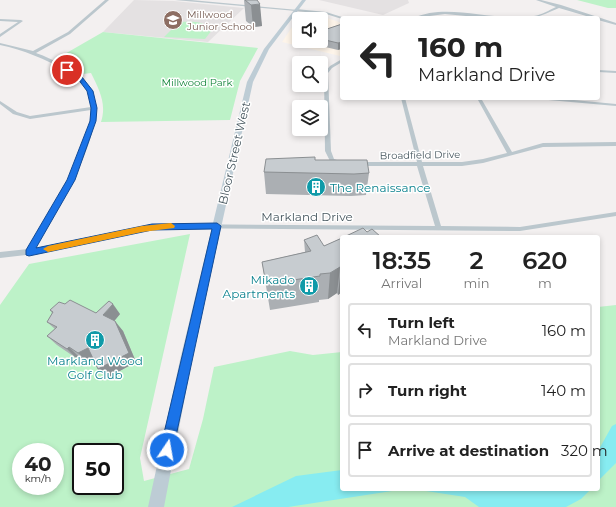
<!DOCTYPE html>
<style>
body{margin:0;font-family:Montserrat,sans-serif;background:#f2f2f2;color:#222;height:100vh;display:flex;flex-direction:column;font-size:15px;white-space:nowrap}
*{box-sizing:border-box;margin:0}
p{font-size:13px;color:#767676}
.icon{flex:none;width:22px;height:22px;fill:none;stroke:currentColor;stroke-width:2;stroke-linecap:round;stroke-linejoin:round}
.map{position:relative;flex:1;overflow:hidden}
.drawer{position:absolute;left:340px;top:235px;width:260px;height:256px;display:flex;flex-direction:column;background:#fff;border-radius:4px;box-shadow:0 2px 6px #0003}
.drawer>*{flex:none}
.guide{position:absolute;left:340px;top:16px;width:260px;height:84px;border-radius:4px;box-shadow:0 2px 6px #0003;background:#fff;color:#222;overflow:hidden}
.fabs{position:absolute;left:292px;top:12px;display:grid;gap:8px}
.fabs a{display:grid;place-items:center;width:36px;height:36px;border-radius:4px;background:#fff;box-shadow:0 2px 6px #0003;font-size:20px}
.speed{position:absolute;left:12px;top:443px;display:flex;gap:8px;font-size:20px;font-weight:700;text-align:center}
.speed>*{display:grid;place-content:center;width:52px;height:52px;border-radius:50%;background:#fff;box-shadow:0 2px 6px #0003;line-height:1}
.speed small{font-size:10px;font-weight:400}
.speed .limit{border:2px solid #111;border-radius:6px;background:#fff;color:#111}
.pin{position:absolute;display:grid;place-items:center;width:34px;height:34px;color:#fff;margin:-17px;border:2px solid #fff;border-radius:50%;box-shadow:0 1px 4px #0007}
.me{position:absolute;width:44px;margin:-22px;rotate:12deg;stroke-linejoin:round;filter:drop-shadow(0 0 3px #0008)}
.turn{display:flex;align-items:center;gap:14px;height:84px;padding:0 12px;font-size:18px}
.turn .icon{width:52px;height:52px;stroke-width:2.5}
.turn b{display:block;font-size:28px;line-height:34px}
.eta{display:flex;justify-content:space-evenly;align-items:center;height:68px;text-align:center}
.eta b{font-size:24px;font-weight:600;line-height:28px}
ul{padding:0;list-style:none}
li{display:flex;align-items:center;gap:12px;height:54px;margin:0 8px 6px;padding:0 4px;border:2px solid #e0e0e0;border-radius:4px}
li div{flex:1}
li b{display:block;font-size:15px}
li em{font-style:normal}
.map>svg:first-child{display:block}
.commercial{fill:#fdf4e9;fill-rule:evenodd}
.education{fill:#e4e1e2}
.green{fill:#bdf2c8;fill-rule:evenodd}
.water{fill:#87ecf1}
.lines{fill:none;stroke-linecap:round;stroke-linejoin:round}
.minor{fill:#bbc7cd;fill-rule:evenodd}
.tertiary{fill:#bbc7cd;fill-rule:evenodd}
.secondary{fill:#bdccd5;fill-rule:evenodd}
.wall{fill:#abafb3}
.shaded-wall{fill:#8b8f92}
.building{fill:#c7ccd0;stroke:#8b8f92}
.route{fill:#1a73e8;stroke:#114b97}
.slow{fill:#f59e0b}
.labels{text-anchor:middle;dominant-baseline:central;stroke-width:3;stroke-linejoin:round;paint-order:stroke}
.far-education-label{font-size:10px;fill:#785e54;stroke:#fff;text-anchor:start}
.far-park-label{font-size:10px;fill:#128539;stroke:#fff}
.far-street-label{font-size:10px;fill:#47575f;stroke:#fff}
.street-label{font-size:12px;fill:#47575f;stroke:#fff}
.culture-label{font-size:12px;fill:#0d838f;stroke:#fff;text-anchor:start}
</style>
<div class="map">
<svg width="616" height="507" viewBox="0 0 616 507">
<rect width="100%" height="100%" fill="#f3f0f0"/>
<path class="commercial" d="M300 15 327 18 342 23V56H340L282 42ZM299 19H321V41H299Z"/>
<g class="education">
<path d="M134 0 174 1 244 8 208 42 103 32Z"/>
<path d="M319 0H408L409 3 383 15Z"/>
</g>
<g class="green">
<path d="M577 0H616V8H608Z"/>
<path d="M179 22C191 22 204 20 212 30L205 39 164 37Z"/>
<path d="M103 32 258 48 240 81 230 120 101 122C107 104 99 89 91 73L83 74 56 59Z"/>
<path d="M190 234 140 458 144 481 189 469 203 419 214 367 290 351 313 355 342 352V489H598V307L616 305V507H0V305L29 264ZM21 452H55V486H21ZM81 452H115V486H81Z"/>
</g>
<g class="water">
<path d="M616 424V463L598 481V451L612 426Z"/>
<path d="M342 470V489H405L288 507H232L296 476Z"/>
<path d="M413 489H591L581 499 566 507H479L465 497Z"/>
</g>
<g class="lines">
<g class="minor">
<path d="M105 0H109L70 34 36 53C53 59 82 73 91 89 112 126 55 214 35 248L123 230 164 224 435 226 417 166H359L356 164 359 162H417L401 98H405L422 162H462L483 159 507 153 478 100 479 98H484L482 100 512 152 543 143 616 142V146L543 147 483 163 462 166H423L441 226 520 227 616 212V216L520 231 164 228 123 235 32 254 29 256 26 255 0 258V252L28 249C50 211 78 172 88 128 90 122 90 116 91 110L30 119 13 114 0 104V101L17 112 30 116 91 107C90 101 89 94 87 89 82 81 73 76 66 71 45 59 24 50 0 45V43L33 51 68 32Z"/>
<path d="M536 0H541L561 5 616 23V25L598 20V18H593L559 8 545 14 534 18H487L445 14 414 18C448 2 496 23 534 16 542 15 549 10 556 7Z"/>
<path d="M296 9 326 12 345 18 342 19 326 14 295 11Z"/>
<path d="M0 19 21 20 23 21 0 37V34L18 22 0 21Z"/>
<path d="M342 59V62L332 68 328 73 331 151 334 159 343 162 344 163 341 165 330 161 325 151 324 73 330 66Z"/>
<path d="M598 70 616 71V73L598 72Z"/>
<path d="M535 98H553L616 104V106L537 99Z"/>
</g>
<path class="tertiary" d="M175 0H191L298 10 296 11Z"/>
<path class="secondary" d="M302 0H306L269 49 253 82 192 360 164 507H148L180 360 247 82 264 49Z"/>
</g>
<g class="wall">
<path d="M244 0H257L262 26 253 27 246 21Z"/>
<path d="M342 24 338 50 300 41H321V31Z"/>
<path d="M315 160 369 173 366 195 351 196 266 194 264 172Z"/>
<path d="M342 238V292L338 295 337 293 328 299 319 300V302L270 310 262 262 305 252 304 240 324 246Z"/>
<path d="M65 304 96 313 120 314 114 321 123 331 136 362 107 378 98 369 93 359 88 362 78 356 76 358 57 345 47 336 55 329 47 322 52 313 50 310Z"/>
</g>
<g class="shaded-wall">
<path d="M260 4 262 26 253 27 251 5Z"/>
<path d="M342 42V49L338 50V43Z"/>
<path d="M340 267 337 293 328 299 330 273Z"/>
<path d="M342 268V292L338 295 341 269Z"/>
<path d="M113 304 120 314 111 325 103 315Z"/>
<path d="M115 321 123 331 136 362 107 378 98 369Z"/>
<path d="M69 347 78 356 76 358 67 349Z"/>
<path d="M88 348 97 357 88 362 78 353Z"/>
</g>
<g class="building">
<path d="M245 0H257L260 4 251 5Z"/>
<path d="M342 24V42L338 43 321 39V31Z"/>
<path d="M315 157V160H367L369 173 354 174 264 172 266 159Z"/>
<path d="M363 228 367 232 372 229 381 237H344Z"/>
<path d="M317 235 324 246 342 238V268L341 269 340 267 330 273 320 274V276L266 284 262 262 311 251 304 240Z"/>
<path d="M70 300 96 313 109 301 113 304 103 315 115 321 129 353 98 369 88 348 78 353 69 347 67 349 47 336 57 327 47 322 53 312 50 310 59 302 65 304Z"/>
</g>
<path class="route" d="M65 69H69L82 77 93 91 97 108 96 121 75 180 36 248 152 224 217 223 221 226 173 450 171 454 167 456 162 454 160 450 212 229 152 230 29 256 26 255V250L67 180 90 121 91 108 87 91 78 79 65 72Z"/>
<path class="slow" d="M171 223 175 226 174 228 142 232 48 252 43 249 48 246 142 226Z"/>
<defs>
<symbol id="school-disc" viewBox="-11 -11 22 22"><circle r="9.5" fill="#8d6e63" stroke="#fff"/><path d="M0-5L7-2L0 1L-7-2ZM-4 1L0 2.5L4 1V4Q0 6-4 4Z" fill="#fff"/></symbol>
<symbol id="building-disc" viewBox="-11 -11 22 22"><circle r="9.5" fill="#0f9aa8" stroke="#fff"/><path d="M-4-6H4V6H1V3H-1V6H-4ZM-2.5-4.3h1.7v1.8h-1.7ZM.8-4.3h1.7v1.8H.8ZM-2.5-1h1.7V.8h-1.7ZM.8-1h1.7V.8H.8Z" fill="#fff"/></symbol>
</defs>
<g fill-rule="evenodd">
<use href="#school-disc" x="162" y="9" width="22" height="22"/>
<use href="#building-disc" x="305" y="176" width="22" height="22"/>
<use href="#building-disc" x="298" y="275" width="22" height="22"/>
<use href="#building-disc" x="84" y="329" width="22" height="22"/>
</g>
<g class="labels">
<g class="far-education-label">
<text x="187" y="14">Millwood<tspan x="187" dy="12">Junior School</tspan></text>
</g>
<g class="far-park-label">
<text x="197" y="82">Millwood Park</text>
</g>
<g class="far-street-label">
<text transform="translate(420 155) rotate(-1)">Broadfield Drive</text>
</g>
<g class="street-label">
<text transform="translate(234 153) rotate(-77)">Bloor Street West</text>
<text x="307" y="216">Markland Drive</text>
</g>
<g class="culture-label">
<text x="330" y="187">The Renaissance</text>
<text x="295" y="279" text-anchor="end">Mikado<tspan x="295" dy="14">Apartments</tspan></text>
<text x="95" y="360" text-anchor="middle">Markland Wood<tspan x="95" dy="14">Golf Club</tspan></text>
</g>
</g>
</svg>
<div class="fabs">
<a><svg class="icon" aria-label="sound" viewBox="0 0 24 24"><path d="M4 9h4l5-4v14l-5-4H4zM17 9q2 3 0 6"/></svg></a>
<a><svg class="icon" aria-label="search" viewBox="0 0 24 24"><circle cx="10" cy="10" r="6"/><path d="M15 15l6 6"/></svg></a>
<a><svg class="icon" aria-label="layers" viewBox="0 0 24 24"><path d="M12 4l9 5-9 5-9-5zM3 14l9 5 9-5"/></svg></a>
</div>
<div class="speed"><div>40<small>km/h</small></div><div class="limit">50</div></div>
<div class="pin" style="left:67px;top:70px;background:#d93025"><svg class="icon" aria-label="arrive" viewBox="0 0 24 24"><path d="M6 21V4h12l-3 4 3 4H6"/></svg></div>
<svg class="me" style="left:167px;top:450px" viewBox="-20 -20 40 40"><circle r="17" fill="#1a73e8" stroke="#fff" stroke-width="3"/><path d="M0-11L8 9 0 5-8 9z" fill="#fff"/></svg>
<div class="guide">
<div class="turn"><svg class="icon" aria-label="left" viewBox="0 0 24 24"><path d="M17 20v-9H6M10 6l-5 5 5 5"/></svg><div><b>160 m</b>Markland Drive</div></div>
</div>
<section class="drawer">
<div class="eta">
<div><b>18:35</b><p>Arrival</p></div>
<div><b>2</b><p>min</p></div>
<div><b>620</b><p>m</p></div>
</div>
<ul>
<li><svg class="icon" aria-label="left" viewBox="0 0 24 24"><path d="M17 20v-9H6M10 6l-5 5 5 5"/></svg><div><b>Turn left</b><p>Markland Drive</p></div><em>160 m</em></li>
<li><svg class="icon" aria-label="right" viewBox="0 0 24 24"><path d="M7 20v-9h11M14 6l5 5-5 5"/></svg><div><b>Turn right</b></div><em>140 m</em></li>
<li><svg class="icon" aria-label="arrive" viewBox="0 0 24 24"><path d="M6 21V4h12l-3 4 3 4H6"/></svg><div><b>Arrive at destination</b></div><em>320 m</em></li>
</ul>
</section>
</div>
